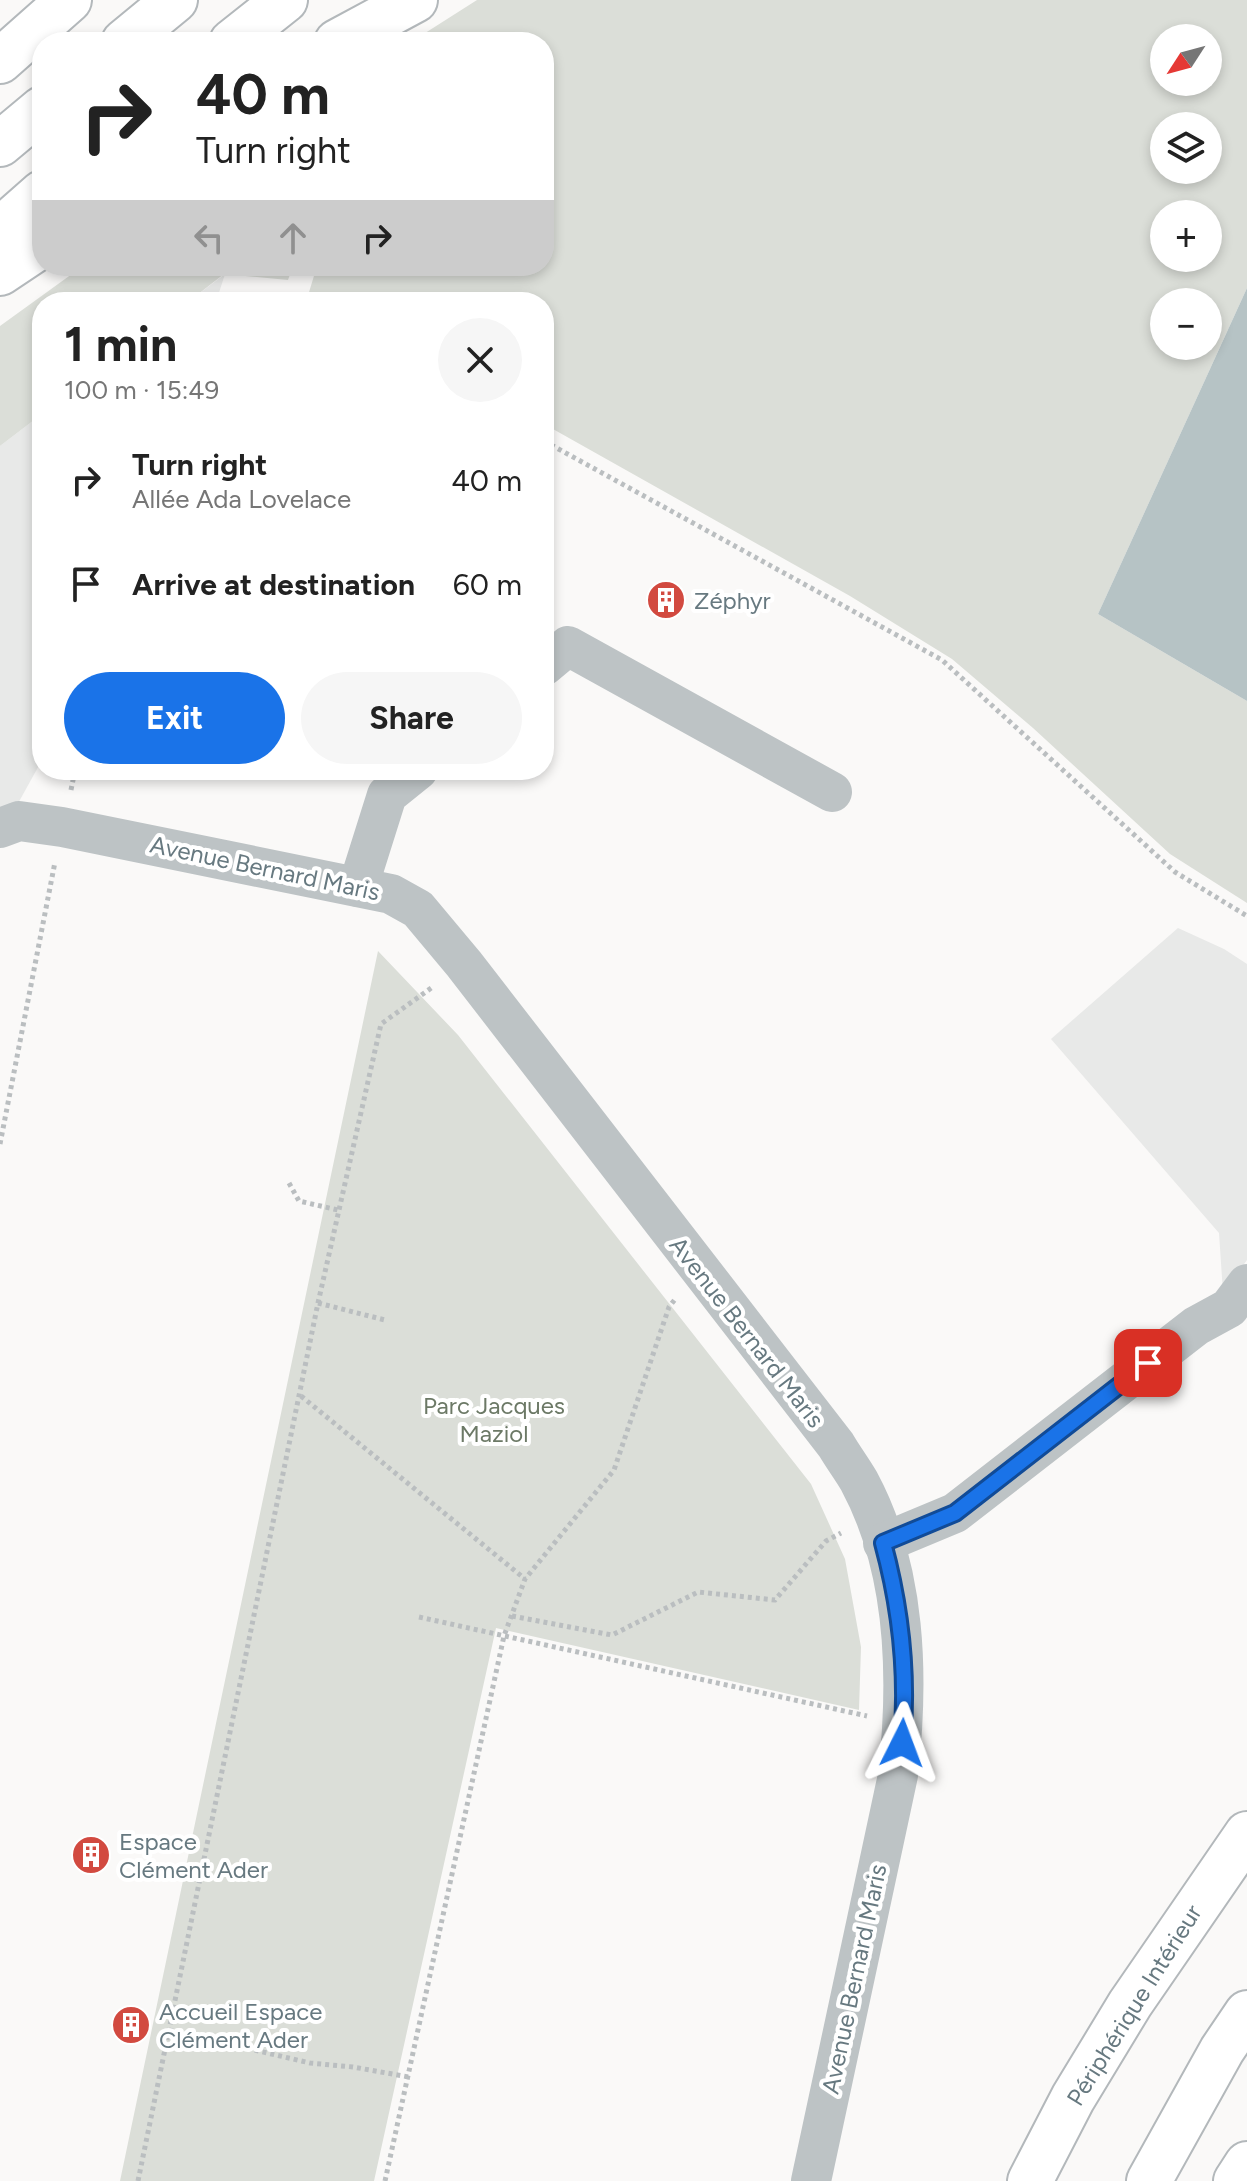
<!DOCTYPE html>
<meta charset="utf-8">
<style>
body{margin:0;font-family:Figtree,sans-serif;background:#f6f6f6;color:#222;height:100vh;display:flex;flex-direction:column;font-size:30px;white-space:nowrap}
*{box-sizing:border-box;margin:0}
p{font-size:26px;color:#767676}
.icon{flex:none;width:44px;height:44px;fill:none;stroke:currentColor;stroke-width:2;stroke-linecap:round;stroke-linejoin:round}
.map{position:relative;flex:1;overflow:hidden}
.drawer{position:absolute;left:32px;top:292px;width:522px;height:488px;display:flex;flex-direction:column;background:#fff;border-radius:32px;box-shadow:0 4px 12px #0003}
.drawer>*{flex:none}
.top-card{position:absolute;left:32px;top:32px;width:522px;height:244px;border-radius:32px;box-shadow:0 4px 12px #0003;background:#fff;color:#222;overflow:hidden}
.needle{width:52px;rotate:234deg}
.fabs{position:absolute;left:1150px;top:24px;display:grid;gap:16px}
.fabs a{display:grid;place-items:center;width:72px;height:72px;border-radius:50%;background:#fff;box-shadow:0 4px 12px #0003;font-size:40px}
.pin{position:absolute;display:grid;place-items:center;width:68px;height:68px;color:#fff;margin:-34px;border-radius:16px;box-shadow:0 4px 12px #0006}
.me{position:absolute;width:88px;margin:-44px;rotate:3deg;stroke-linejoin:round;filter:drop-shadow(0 0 6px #0008)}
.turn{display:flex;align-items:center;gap:28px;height:168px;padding:0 32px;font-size:36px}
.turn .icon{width:104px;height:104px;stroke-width:2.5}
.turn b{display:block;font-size:56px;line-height:68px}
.lanes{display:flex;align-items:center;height:76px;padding:0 32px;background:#0003;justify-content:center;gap:40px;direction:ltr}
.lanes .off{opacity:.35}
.round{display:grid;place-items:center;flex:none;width:84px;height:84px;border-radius:42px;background:#f6f6f6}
.summary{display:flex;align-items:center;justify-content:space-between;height:136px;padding:0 32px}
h1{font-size:48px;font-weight:700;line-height:60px}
.cta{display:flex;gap:16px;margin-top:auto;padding:16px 32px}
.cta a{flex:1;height:92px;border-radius:48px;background:#1a73e8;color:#fff;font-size:32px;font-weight:700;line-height:92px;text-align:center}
.cta a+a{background:#f6f6f6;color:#222}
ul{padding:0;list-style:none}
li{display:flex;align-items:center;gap:24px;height:104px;padding:0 32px}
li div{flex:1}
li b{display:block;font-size:30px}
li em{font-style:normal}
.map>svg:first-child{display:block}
.built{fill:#e8e9e8}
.green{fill:#dbded8;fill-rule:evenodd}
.water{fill:#b6c3c5}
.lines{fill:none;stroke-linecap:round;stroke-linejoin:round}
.highway-casing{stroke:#b3b8bb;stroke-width:48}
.path{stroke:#babec0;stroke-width:5;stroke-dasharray:4 4;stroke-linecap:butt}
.minor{stroke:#bdc3c5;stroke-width:40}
.highway{stroke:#fff;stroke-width:44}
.route-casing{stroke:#114b97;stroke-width:20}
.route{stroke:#1a73e8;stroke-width:14}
.labels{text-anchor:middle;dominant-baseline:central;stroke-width:8;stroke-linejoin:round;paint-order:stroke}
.poi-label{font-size:24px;fill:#677980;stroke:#fff;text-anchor:start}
.street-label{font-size:24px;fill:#677980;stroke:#fff}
.park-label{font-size:24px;fill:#6c7966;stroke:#fff}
</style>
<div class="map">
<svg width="1247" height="2181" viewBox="0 0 1247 2181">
<rect width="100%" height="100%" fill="#faf9f8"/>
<g class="built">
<path d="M225 274 216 302H188Z"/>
<path d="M42 414V760L0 836V446Z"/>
<path d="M1178 928 1224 949 1247 964V1260L1223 1293 1219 1233 1051 1039Z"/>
</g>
<g class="green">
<path d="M477 0H1247V288L1098 614 1247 701V903L1170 854 1033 728 952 659 850 596 544 424V302H306L317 266H544V42H513L507 39 502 42H411ZM1164 38H1208V82H1164ZM1164 126H1208V170H1164ZM1164 214H1208V258H1164ZM1164 302H1208V346H1164Z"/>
<path d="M83 266H293L288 280 224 274 188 302H42V414L0 446V326Z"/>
<path d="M378 951 458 1035 811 1484 845 1559 861 1647 859 1710 496 1628 374 2181H120Z"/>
</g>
<path class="water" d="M1247 288V701L1098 614Z"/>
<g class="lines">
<defs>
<g id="highway">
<path d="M124 42 175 0"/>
<path d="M232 42 285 0"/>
<path d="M337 42 415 0"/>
<path d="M0 61 69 0"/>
<path d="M0 144 42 109"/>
<path d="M0 230 42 193"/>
<path d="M0 273 42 245"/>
<path d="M1030 2181 1073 2098 1130 2004 1247 1834"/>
<path d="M1149 2181 1222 2050 1247 2013"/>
<path d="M1236 2181 1247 2164"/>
</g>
</defs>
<use href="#highway" class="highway-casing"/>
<g class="path">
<path d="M544 441 942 660 1175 872 1247 916"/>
<path d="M71 790 75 770"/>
<path d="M0 1144 55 862"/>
<path d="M289 1183 299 1201 338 1210"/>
<path d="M318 1303 385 1320"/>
<path d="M301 1396 525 1579"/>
<path d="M512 1616 612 1635 698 1592 775 1600 826 1541 841 1533"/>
<path d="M419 1617 867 1716"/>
<path d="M169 2030 310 2063 353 2067 409 2077"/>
<path d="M138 2181 318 1303 381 1024 434 986"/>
<path d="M385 2181 504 1636 525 1579 614 1470 669 1307 676 1298"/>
</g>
<g class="minor">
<path d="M544 666 568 646 832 792"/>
<path d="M0 828 19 821 62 827 391 894 418 909 464 964 836 1445C843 1457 852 1469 859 1481 907 1570 909 1678 898 1775L811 2181"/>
<path d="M358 887 387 795 418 770"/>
<path d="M883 1543 955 1513 1196 1326 1229 1308 1247 1284"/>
</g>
<use href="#highway" class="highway"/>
</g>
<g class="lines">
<defs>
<path id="route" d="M902 1743C908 1675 901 1609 883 1543L955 1513 1148 1363"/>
</defs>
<use href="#route" class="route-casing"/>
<use href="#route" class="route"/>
</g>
<defs>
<symbol id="building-disc" viewBox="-11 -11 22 22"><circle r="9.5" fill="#d24a40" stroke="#fff"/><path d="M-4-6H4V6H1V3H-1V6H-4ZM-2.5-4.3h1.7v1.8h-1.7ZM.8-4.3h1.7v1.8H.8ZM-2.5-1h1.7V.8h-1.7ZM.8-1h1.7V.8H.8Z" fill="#fff"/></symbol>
</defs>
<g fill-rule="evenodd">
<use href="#building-disc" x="644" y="578" width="44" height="44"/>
<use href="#building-disc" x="69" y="1833" width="44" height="44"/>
<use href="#building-disc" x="109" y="2003" width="44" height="44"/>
</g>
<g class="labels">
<g class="poi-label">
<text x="694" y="600">Zéphyr</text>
<text x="119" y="1841">Espace<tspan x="119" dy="28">Clément Ader</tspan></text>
<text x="159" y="2011">Accueil Espace<tspan x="159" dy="28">Clément Ader</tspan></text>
</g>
<g class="street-label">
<text transform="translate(265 868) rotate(12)">Avenue Bernard Maris</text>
<text transform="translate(747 1332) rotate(52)">Avenue Bernard Maris</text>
<text transform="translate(854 1979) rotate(-78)">Avenue Bernard Maris</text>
<text transform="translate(1134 2005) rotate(-58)">Périphérique Intérieur</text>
</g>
<g class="park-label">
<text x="494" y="1405">Parc Jacques<tspan x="494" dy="28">Maziol</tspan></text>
</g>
</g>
</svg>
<div class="fabs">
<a><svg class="needle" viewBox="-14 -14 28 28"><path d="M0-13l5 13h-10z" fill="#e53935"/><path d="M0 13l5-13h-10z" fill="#767676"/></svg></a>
<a><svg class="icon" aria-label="layers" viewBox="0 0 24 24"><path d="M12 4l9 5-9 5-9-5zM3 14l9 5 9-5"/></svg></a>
<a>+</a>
<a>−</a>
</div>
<div class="pin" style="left:1148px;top:1363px;background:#d93025"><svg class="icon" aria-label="arrive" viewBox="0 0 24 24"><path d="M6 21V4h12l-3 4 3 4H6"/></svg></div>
<svg class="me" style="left:902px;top:1743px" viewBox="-20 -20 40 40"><path d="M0-17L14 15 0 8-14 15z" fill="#1a73e8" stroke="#fff" stroke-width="4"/></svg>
<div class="top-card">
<div class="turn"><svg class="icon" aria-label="right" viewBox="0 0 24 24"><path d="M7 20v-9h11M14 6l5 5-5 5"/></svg><div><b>40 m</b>Turn right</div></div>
<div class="lanes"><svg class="icon off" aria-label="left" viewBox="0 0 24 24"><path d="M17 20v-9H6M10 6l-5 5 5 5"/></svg><svg class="icon off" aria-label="ahead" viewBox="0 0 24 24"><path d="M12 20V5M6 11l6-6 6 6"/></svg><svg class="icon" aria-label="right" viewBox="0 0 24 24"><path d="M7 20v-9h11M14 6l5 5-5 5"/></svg></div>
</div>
<section class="drawer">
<div class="summary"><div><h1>1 min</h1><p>100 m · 15:49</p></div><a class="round"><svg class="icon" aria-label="close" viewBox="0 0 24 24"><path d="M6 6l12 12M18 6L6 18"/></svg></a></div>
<ul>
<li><svg class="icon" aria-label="right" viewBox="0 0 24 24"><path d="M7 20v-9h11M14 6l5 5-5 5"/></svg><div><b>Turn right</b><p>Allée Ada Lovelace</p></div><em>40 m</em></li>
<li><svg class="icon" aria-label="arrive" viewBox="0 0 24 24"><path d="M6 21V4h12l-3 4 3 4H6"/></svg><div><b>Arrive at destination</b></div><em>60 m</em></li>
</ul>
<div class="cta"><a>Exit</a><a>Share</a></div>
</section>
</div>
